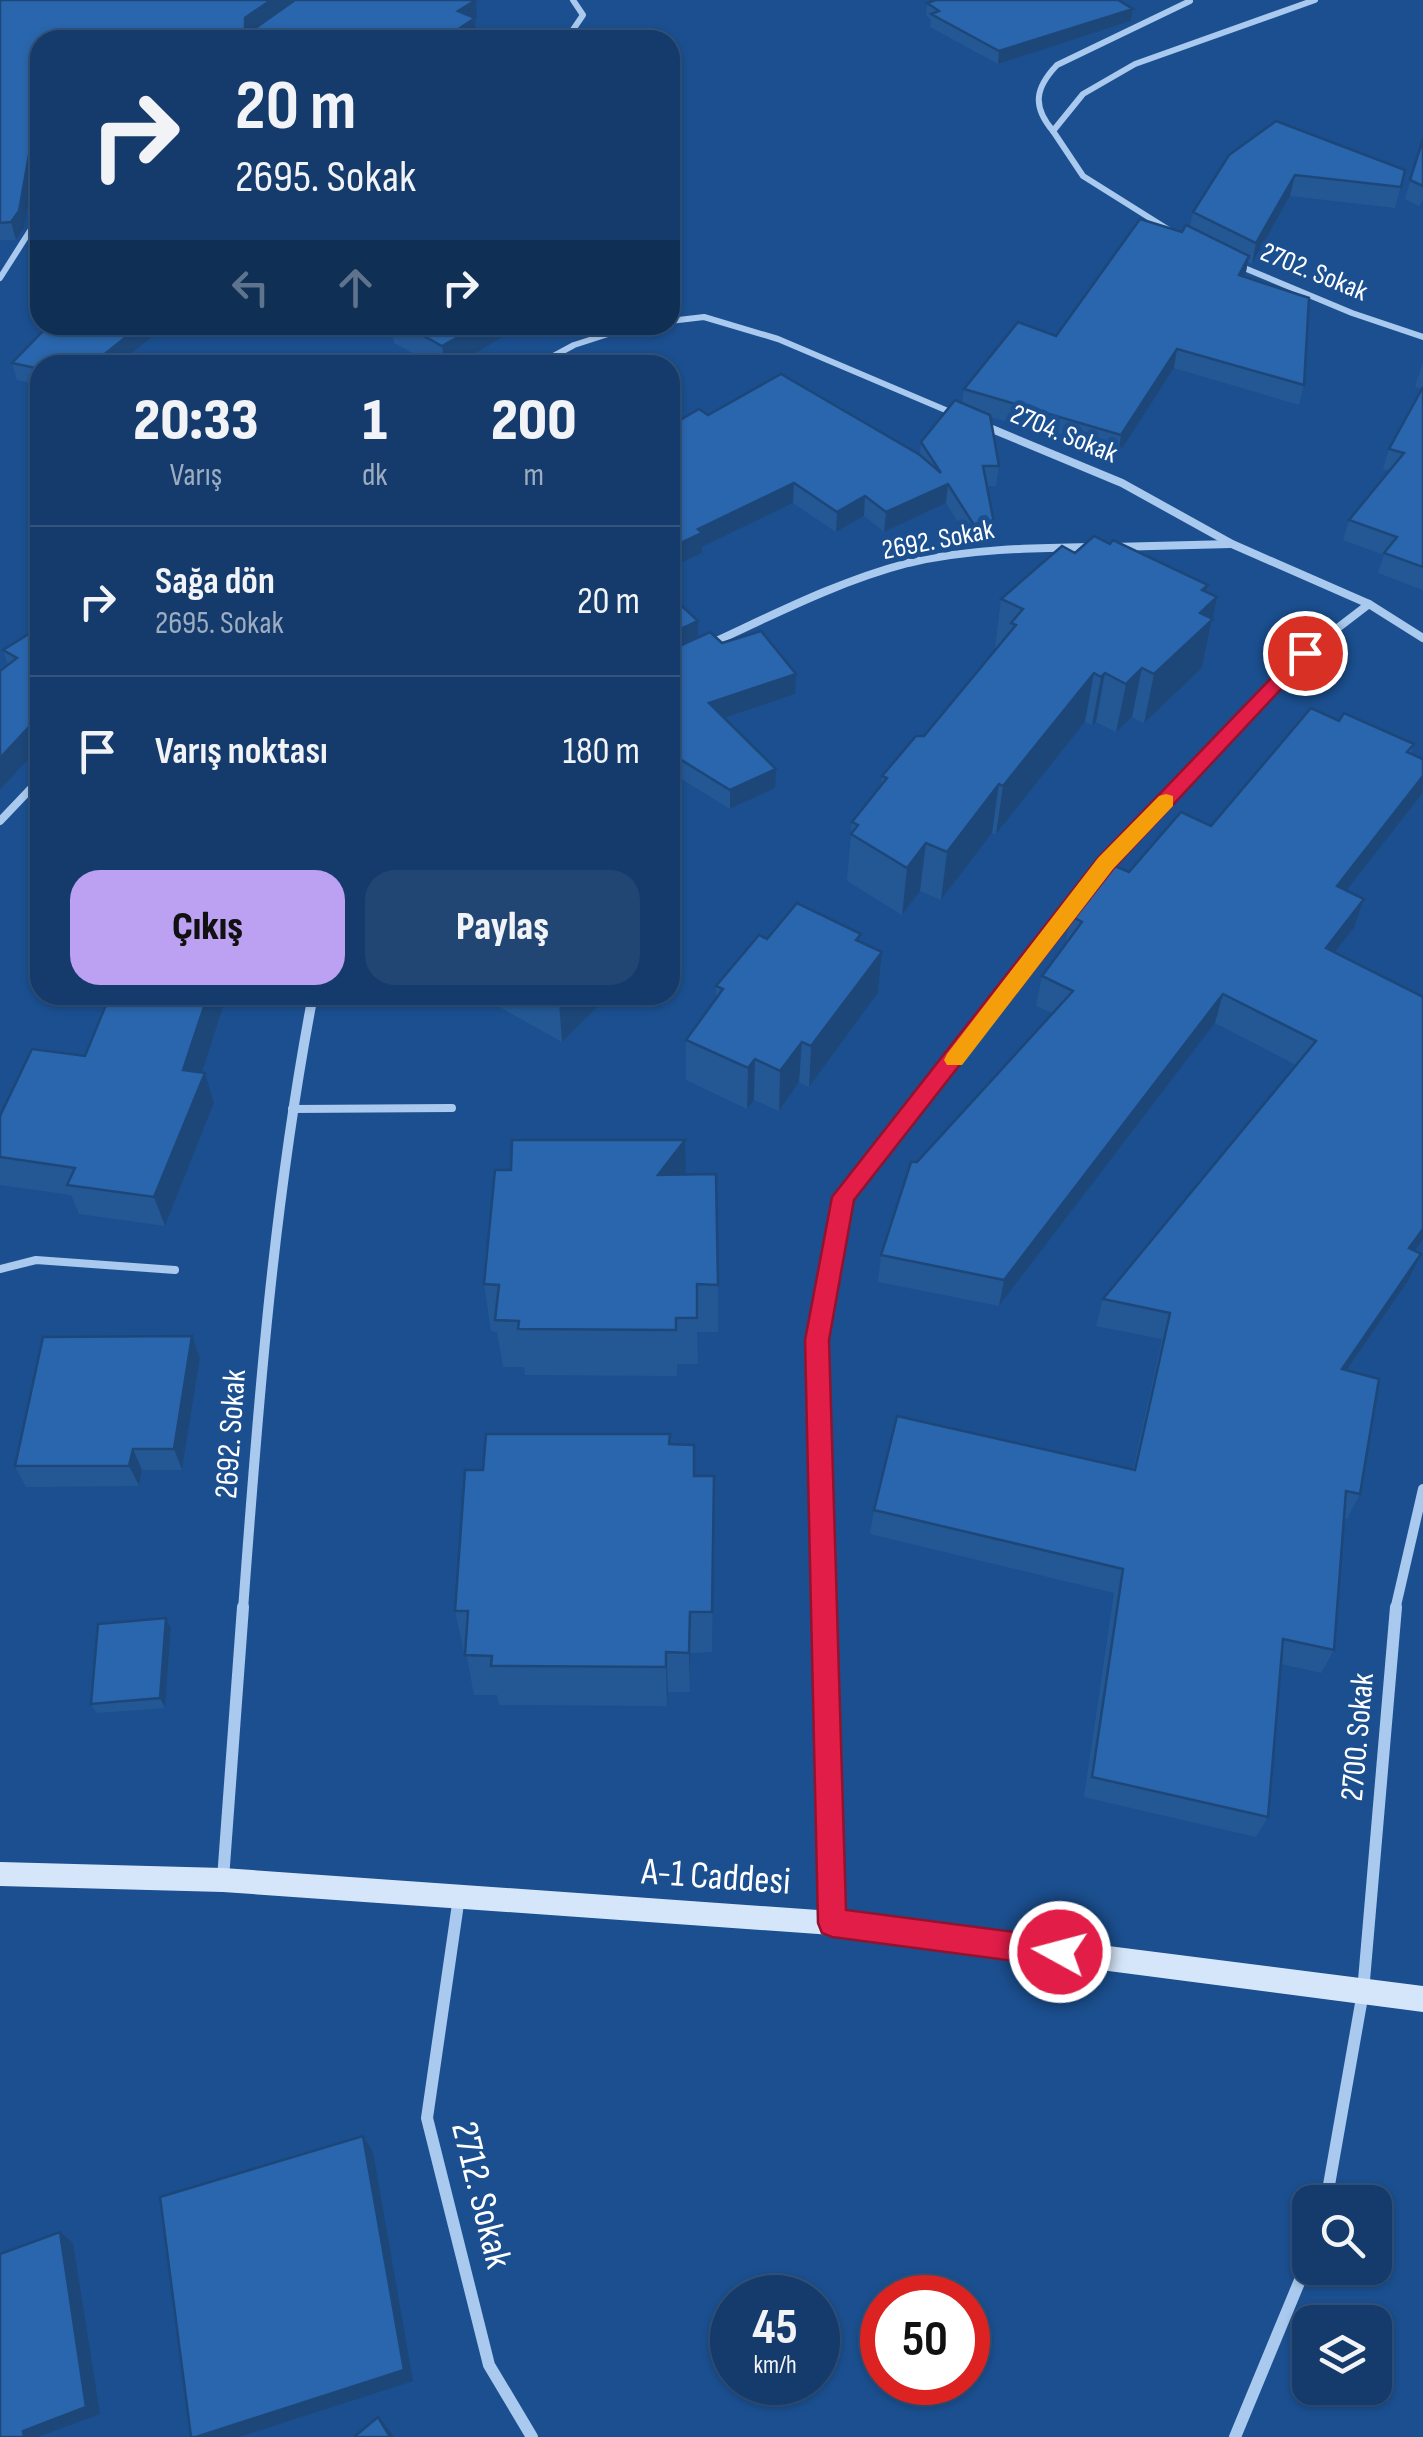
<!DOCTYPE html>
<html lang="tr">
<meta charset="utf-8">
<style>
body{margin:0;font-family:"Sofia Sans Condensed",sans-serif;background:#214673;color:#f1f3f6;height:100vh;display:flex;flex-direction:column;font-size:38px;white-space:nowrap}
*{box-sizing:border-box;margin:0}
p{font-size:32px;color:#9dadc1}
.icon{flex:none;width:55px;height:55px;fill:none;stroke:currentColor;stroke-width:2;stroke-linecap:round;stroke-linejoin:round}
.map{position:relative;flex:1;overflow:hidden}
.panel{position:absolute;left:30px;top:355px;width:650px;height:650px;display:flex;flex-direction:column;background:#143b6b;border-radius:30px;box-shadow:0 2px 8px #0004,0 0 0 2px #33557e}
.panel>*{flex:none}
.hud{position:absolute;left:30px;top:30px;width:650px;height:305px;border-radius:30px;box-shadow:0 2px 8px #0004,0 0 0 2px #33557e;background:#143b6b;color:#f1f3f6;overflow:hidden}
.buttons{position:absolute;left:1292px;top:2185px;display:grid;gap:20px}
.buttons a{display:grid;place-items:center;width:100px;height:100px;border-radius:20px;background:#143b6b;box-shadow:0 2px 8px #0004,0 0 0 2px #33557e;font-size:50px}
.speed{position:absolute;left:710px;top:2275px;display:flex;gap:20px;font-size:50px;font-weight:700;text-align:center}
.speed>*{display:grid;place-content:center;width:130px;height:130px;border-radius:50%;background:#143b6b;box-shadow:0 2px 8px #0004,0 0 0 2px #33557e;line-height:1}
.speed small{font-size:25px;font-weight:400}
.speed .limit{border:15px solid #d22;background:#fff;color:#111}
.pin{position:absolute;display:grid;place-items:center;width:85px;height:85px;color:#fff;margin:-42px;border:5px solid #fff;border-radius:50%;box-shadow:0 2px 10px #0007}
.me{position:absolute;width:110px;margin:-55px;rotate:277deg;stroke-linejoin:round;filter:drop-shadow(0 0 8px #0008)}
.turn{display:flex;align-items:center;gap:35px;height:210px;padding:0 40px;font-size:45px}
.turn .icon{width:130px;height:130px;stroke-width:2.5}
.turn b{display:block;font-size:70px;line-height:85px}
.lanes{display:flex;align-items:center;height:95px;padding:0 40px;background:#0003;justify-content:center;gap:50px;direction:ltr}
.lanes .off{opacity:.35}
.eta{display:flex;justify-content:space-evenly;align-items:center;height:170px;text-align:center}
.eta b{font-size:60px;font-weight:800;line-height:70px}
.action{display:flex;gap:20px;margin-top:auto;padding:20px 40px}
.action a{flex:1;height:115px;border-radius:30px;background:#bca0f2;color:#111;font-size:40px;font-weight:800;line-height:115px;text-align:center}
.action a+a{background:#214673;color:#f1f3f6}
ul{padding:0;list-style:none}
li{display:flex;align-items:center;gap:30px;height:150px;padding:0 40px;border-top:2px solid #33557e}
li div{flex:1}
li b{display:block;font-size:38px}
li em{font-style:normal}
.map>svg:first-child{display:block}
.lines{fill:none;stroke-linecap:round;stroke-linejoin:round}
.lane{stroke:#a9c9ee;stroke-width:8}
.street-far3{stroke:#a9c9ee;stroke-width:6}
.street-far2{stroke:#a9c9ee;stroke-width:8}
.street-far1{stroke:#a9c9ee;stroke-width:10}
.street{stroke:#a9c9ee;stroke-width:12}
.secondary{fill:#d6e6fa;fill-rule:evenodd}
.wall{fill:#245895}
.shaded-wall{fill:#1d4779}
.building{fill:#2a66ad;stroke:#1d4779;stroke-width:2.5}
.route{fill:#e11d48;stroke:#92132f;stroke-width:2.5}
.slow{fill:#f59e0b}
.labels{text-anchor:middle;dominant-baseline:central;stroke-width:10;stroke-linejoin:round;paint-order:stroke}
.far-street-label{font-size:28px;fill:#fff;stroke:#1b4f8f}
.street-label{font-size:32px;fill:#fff;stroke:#1b4f8f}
.near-street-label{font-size:38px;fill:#fff;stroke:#1b4f8f}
</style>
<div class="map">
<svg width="1423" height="2437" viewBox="0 0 1423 2437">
<rect width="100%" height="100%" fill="#1b4f8f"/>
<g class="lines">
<g class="lane">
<path d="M292 1109 452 1108"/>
<path d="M0 1269 36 1260 175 1270"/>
</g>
<g class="street-far3">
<path d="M566 40 583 15 573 0"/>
<path d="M1053 131C1032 106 1035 88 1057 65L1190 1"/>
<path d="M1169 230 1083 176 1053 131 1083 94 1135 64 1315 0"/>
<path d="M1237 265 1352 313 1423 337"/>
<path d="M0 278 40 215"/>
<path d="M670 321 704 317 778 339 955 414"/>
<path d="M537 365 574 345 636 325"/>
</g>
<g class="street-far2">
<path d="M980 424 1122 483 1232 544 1369 604 1423 638"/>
<path d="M1113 547 1231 544"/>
<path d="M710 644C775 614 839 581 908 563 968 549 1030 548 1091 547"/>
<path d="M0 821 40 779"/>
<path d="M1039 949 1106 864 1305 653 1369 604"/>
</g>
<g class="street-far1">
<path d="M243 1610C258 1404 274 1198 313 995"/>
<path d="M824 1610 817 1341 844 1197 1041 947"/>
<path d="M1395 1610 1423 1489"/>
</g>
<g class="street">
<path d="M824 1607 832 1923"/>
<path d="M223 1879 243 1607"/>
<path d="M459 1897 427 2118 489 2365 532 2437"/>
<path d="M1326 2202 1363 1992 1396 1607"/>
<path d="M1235 2437 1310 2256"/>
</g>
<path class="secondary" d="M0 1862 223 1868 832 1911 1423 1986V2012L832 1935 223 1892 0 1886Z"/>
</g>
<g class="wall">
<path d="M0 0 291 2 476 0 477 17 475 18 476 34 468 40H40V130L24 228 16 240H0Z"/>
<path d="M927 3 1133 9 1131 21 998 64 930 27 931 19 926 16Z"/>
<path d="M1423 139V200L1419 206 1405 199Z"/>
<path d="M1229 155 1405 170 1395 208 1290 196 1252 264 1248 262 1245 277 1304 385 1299 405 1174 368 1118 455 991 417 999 466 996 486H987L994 523 992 543 972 545 946 503 884 532 864 516 836 532 793 503 702 547V553L670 568V426L708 415 920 455 921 442 962 403 964 389 1056 336 1182 232 1190 227 1193 212Z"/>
<path d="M49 325H167L117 365H40V385L17 380 12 363Z"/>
<path d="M392 325H500L501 338 456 365H434L394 343Z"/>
<path d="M1423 362V590L1378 573 1384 555 1343 540 1349 520 1390 471 1383 469 1389 449 1422 389 1415 387Z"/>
<path d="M1075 553 1208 585 1207 592 1213 619 1202 668 1144 723 1132 717 1116 732 1096 722 1092 725 1085 722 996 834 992 833 941 900 920 891 902 915 847 881 852 822 881 785 882 776 924 736 996 648H995L1001 599Z"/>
<path d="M670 595 698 637 722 643 795 694 724 718 775 788 730 809 670 772Z"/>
<path d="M40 627V747L0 790V671L8 665 3 650Z"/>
<path d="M1339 721 1414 744 1411 754 1422 794 1346 890 1364 899 1354 928 1335 952 1414 1250 1421 1254 1408 1281 1347 1371 1360 1494 1347 1519 1344 1518 1334 1650 1321 1673 1281 1664 1268 1817 1256 1837 1084 1797 1114 1593 870 1534 874 1510 1133 1469 1162 1339 1096 1326 1103 1299 1296 1065 1215 1023 999 1306 878 1282 881 1255 917 1162 1052 1013 1036 1006 1042 976 1065 945 1071 916 1129 872 1211 826Z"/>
<path d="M767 939 860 942 882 952 878 993 809 1087 799 1082 779 1111 754 1100 747 1109 686 1080V1040L716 999V986Z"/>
<path d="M110 995H227L202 1072 214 1103 165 1226 79 1214 71 1195 0 1185V1116L85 1056Z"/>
<path d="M478 995H610L562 1042Z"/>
<path d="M685 1140V1175L718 1285V1332H697L698 1364H677V1376L525 1375 524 1367H503L497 1332 491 1331 484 1284 511 1170Z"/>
<path d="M192 1336 200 1358 182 1470H142L139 1486 26 1487 15 1466Z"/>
<path d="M670 1444 694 1476H714L712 1652 690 1653V1692H668L667 1706 499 1705 497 1695H474L466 1652H464L455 1611 483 1470Z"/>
<path d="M171 1628 165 1708 97 1713 91 1704Z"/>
</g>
<g class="shaded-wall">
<path d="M271 0H293L289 6 248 35 245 28V18Z"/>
<path d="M476 0 477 17 475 18 476 34 468 40H442L458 11Z"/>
<path d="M1133 9 1131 21 998 64 999 51Z"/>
<path d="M39 93 40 130 24 228 16 240 11 222Z"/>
<path d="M1295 175 1290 196 1252 264 1256 243Z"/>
<path d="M1249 256 1245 276 1234 294 1239 275Z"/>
<path d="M141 325H167L117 365H91Z"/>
<path d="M479 325H500L501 338 456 365H445L442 346Z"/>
<path d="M1177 349 1174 368 1118 455 1121 435Z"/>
<path d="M794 483 793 503 702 547V553L670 568V548L698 529Z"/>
<path d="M948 484 946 503 884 532 886 512Z"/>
<path d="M865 496 864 516 836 532 837 512Z"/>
<path d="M1208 585 1202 611 1217 597 1202 668 1144 723 1154 674 1202 590Z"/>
<path d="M698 621V640L670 654V634Z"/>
<path d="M1142 668 1132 717 1116 732 1126 684Z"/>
<path d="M1094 673 1085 722 996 834 1003 786Z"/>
<path d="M1105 673 1096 722 1092 725 1101 677Z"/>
<path d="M796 674 795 694 709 723V703Z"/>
<path d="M40 715V747L0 790V758Z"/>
<path d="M776 769 775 788 730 809V790Z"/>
<path d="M1423 776 1422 794 1327 915 1337 886Z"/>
<path d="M999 784 992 833 941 900 947 852Z"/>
<path d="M926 843 920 891 902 915 907 868Z"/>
<path d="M1364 899 1354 928 1315 977 1326 948Z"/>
<path d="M882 952 878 993 809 1087 811 1046Z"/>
<path d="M1223 994 1215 1023 999 1306 1004 1280Z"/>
<path d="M208 995H227L193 1100 183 1070Z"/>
<path d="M566 995H610L562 1042 559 1002Z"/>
<path d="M802 1042 799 1082 779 1111 780 1071Z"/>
<path d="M755 1059 754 1100 747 1109 748 1068Z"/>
<path d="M205 1073 214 1103 165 1226 154 1197Z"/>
<path d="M685 1140 686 1190 658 1175Z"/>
<path d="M1423 1229V1239L1397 1275 1409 1248Z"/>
<path d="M1421 1254 1408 1281 1330 1395 1342 1369Z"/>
<path d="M192 1336 200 1358 182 1470 174 1449Z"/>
<path d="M133 1449 142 1470 139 1486 129 1466Z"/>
<path d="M690 1612V1692L689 1653Z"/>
<path d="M166 1618 171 1628 165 1708 160 1698Z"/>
<path d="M666 1652 668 1692 667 1706 666 1667Z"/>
<path d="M363 2136 373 2152 413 2381 239 2437H196Z"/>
<path d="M60 2232 73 2243 100 2414 38 2437H24L23 2431Z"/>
<path d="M378 2417 387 2427 394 2437H390Z"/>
</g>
<g class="building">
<path d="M0 0H271L245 18V28L254 29 295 0H476L458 11 475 18 442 40H40V94L19 211 11 222 0 223Z"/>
<path d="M936 0H1118L1133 9 999 51 931 14 939 11 927 3Z"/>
<path d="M1276 121 1405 170 1401 187 1295 175 1256 243 1193 212 1229 155Z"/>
<path d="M1423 139V186L1410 180Z"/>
<path d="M1140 219 1182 232 1186 225 1249 256 1239 275 1309 298 1304 385 1177 349 1121 435 964 389 1018 322 1056 336Z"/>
<path d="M49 325H141L91 365H40V369L12 363Z"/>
<path d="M404 325H479L442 346Z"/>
<path d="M781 374 920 455 941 473 921 442 955 400 990 415 999 466H983L994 523 974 525 948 484 886 512 865 496 837 512 794 483 698 529 702 533 670 548V426L699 409 708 415Z"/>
<path d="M1423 387V567L1384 553 1397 537 1349 520 1404 453 1389 449Z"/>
<path d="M1094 536 1110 544 1113 540 1208 585 1202 590 1217 597 1200 613 1213 619 1154 674 1142 668 1126 684 1105 673 1101 677 1094 673 1003 786 999 784 947 852 926 843 907 868 851 834 858 825 852 822 887 778 882 776 916 736H924L1016 625 1011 623 1023 609 1001 599 1062 546 1075 553Z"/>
<path d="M670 595 698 621 670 634Z"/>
<path d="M40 627V715L0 758V671L17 658 3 650Z"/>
<path d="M761 631 796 674 709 703 776 769 730 790 670 753V649H673L710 632 722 643Z"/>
<path d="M1311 708 1339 721 1344 713 1414 744 1407 752 1423 759V776L1337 886 1364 899 1326 948 1423 997V1229L1409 1248 1421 1254 1342 1369 1379 1379 1360 1494 1346 1491 1334 1650 1283 1639 1268 1817 1092 1777 1123 1569 874 1510 897 1416 1135 1470 1170 1313 1103 1299 1316 1041 1223 994 1004 1280 881 1255 911 1162H917L1073 991 1042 976 1082 922 1071 916 1115 866 1129 872 1181 812 1211 826Z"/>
<path d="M797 903 861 934 856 940 882 952 811 1046 802 1042 780 1071 755 1059 748 1068 686 1040 723 989 716 986 759 935 767 939Z"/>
<path d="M110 995H208L183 1070 205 1073 154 1197 67 1185 75 1168 0 1157V1116L32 1049 85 1056Z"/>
<path d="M546 995H566L559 1002Z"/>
<path d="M512 1140H685L658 1175 716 1174 718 1285 697 1284V1318H676V1330L518 1329 519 1321 495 1320 499 1285 484 1284 495 1170H511Z"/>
<path d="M192 1336 174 1449H133L129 1466H15L43 1337Z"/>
<path d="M486 1434H670L669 1444 694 1445V1476H714L712 1612H690L689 1653 666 1652V1667L491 1666 492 1656 465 1655 468 1611H455L465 1470H483Z"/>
<path d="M166 1618 160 1698 91 1704 98 1624Z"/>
<path d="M363 2136 404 2370 196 2437H191L160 2197Z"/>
<path d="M60 2232 86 2407 23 2431 24 2437H0V2254Z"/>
<path d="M378 2417 390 2437H354Z"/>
</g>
<path class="route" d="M1305 647 1311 649V657L1113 869 854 1200 829 1340 846 1910 1060 1938 1070 1942 1074 1952 1070 1963 1060 1967 832 1937 822 1933 818 1923 805 1340 832 1197 1098 858 1299 649Z"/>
<path class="slow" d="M1166 794 1173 796V806L1113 869 962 1065H947L944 1060 947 1054 1098 858 1159 796Z"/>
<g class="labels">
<g class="far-street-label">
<text transform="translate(1314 272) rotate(22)">2702. Sokak</text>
<text transform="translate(1064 434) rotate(22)">2704. Sokak</text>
<text transform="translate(938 540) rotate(-11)">2692. Sokak</text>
</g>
<g class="street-label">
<text transform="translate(231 1434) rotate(-86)">2692. Sokak</text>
<text transform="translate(1358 1737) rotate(-85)">2700. Sokak</text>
</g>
<g class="near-street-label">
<text transform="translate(716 1877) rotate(4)">A-1 Caddesi</text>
<text transform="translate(481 2195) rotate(76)">2712. Sokak</text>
</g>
</g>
</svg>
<div class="buttons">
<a><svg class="icon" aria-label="search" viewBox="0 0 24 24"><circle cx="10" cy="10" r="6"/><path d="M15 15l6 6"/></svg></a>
<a><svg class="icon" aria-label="layers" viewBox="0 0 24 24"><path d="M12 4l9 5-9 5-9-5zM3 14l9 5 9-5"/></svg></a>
</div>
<div class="speed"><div>45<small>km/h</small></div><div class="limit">50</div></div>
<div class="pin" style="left:1305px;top:653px;background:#d93025"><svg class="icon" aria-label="arrive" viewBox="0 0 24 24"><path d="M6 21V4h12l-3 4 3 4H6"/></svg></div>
<svg class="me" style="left:1060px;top:1952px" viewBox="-20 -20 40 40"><circle r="17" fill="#e11d48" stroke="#fff" stroke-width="3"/><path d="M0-11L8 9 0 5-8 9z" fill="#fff"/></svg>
<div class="hud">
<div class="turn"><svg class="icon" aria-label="right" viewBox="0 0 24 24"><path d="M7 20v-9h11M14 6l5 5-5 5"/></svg><div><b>20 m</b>2695. Sokak</div></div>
<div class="lanes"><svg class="icon off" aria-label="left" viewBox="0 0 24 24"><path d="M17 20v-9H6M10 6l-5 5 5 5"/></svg><svg class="icon off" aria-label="ahead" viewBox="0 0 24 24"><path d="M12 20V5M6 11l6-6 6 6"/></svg><svg class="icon" aria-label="right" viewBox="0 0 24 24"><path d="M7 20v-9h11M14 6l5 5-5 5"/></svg></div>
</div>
<section class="panel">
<div class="eta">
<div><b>20:33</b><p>Varış</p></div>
<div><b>1</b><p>dk</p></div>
<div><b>200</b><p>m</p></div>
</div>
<ul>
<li><svg class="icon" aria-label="right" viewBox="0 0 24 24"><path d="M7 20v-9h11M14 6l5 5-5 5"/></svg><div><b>Sağa dön</b><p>2695. Sokak</p></div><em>20 m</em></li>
<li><svg class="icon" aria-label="arrive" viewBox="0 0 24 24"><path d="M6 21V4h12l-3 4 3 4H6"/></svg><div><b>Varış noktası</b></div><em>180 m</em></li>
</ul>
<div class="action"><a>Çıkış</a><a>Paylaş</a></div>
</section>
</div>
